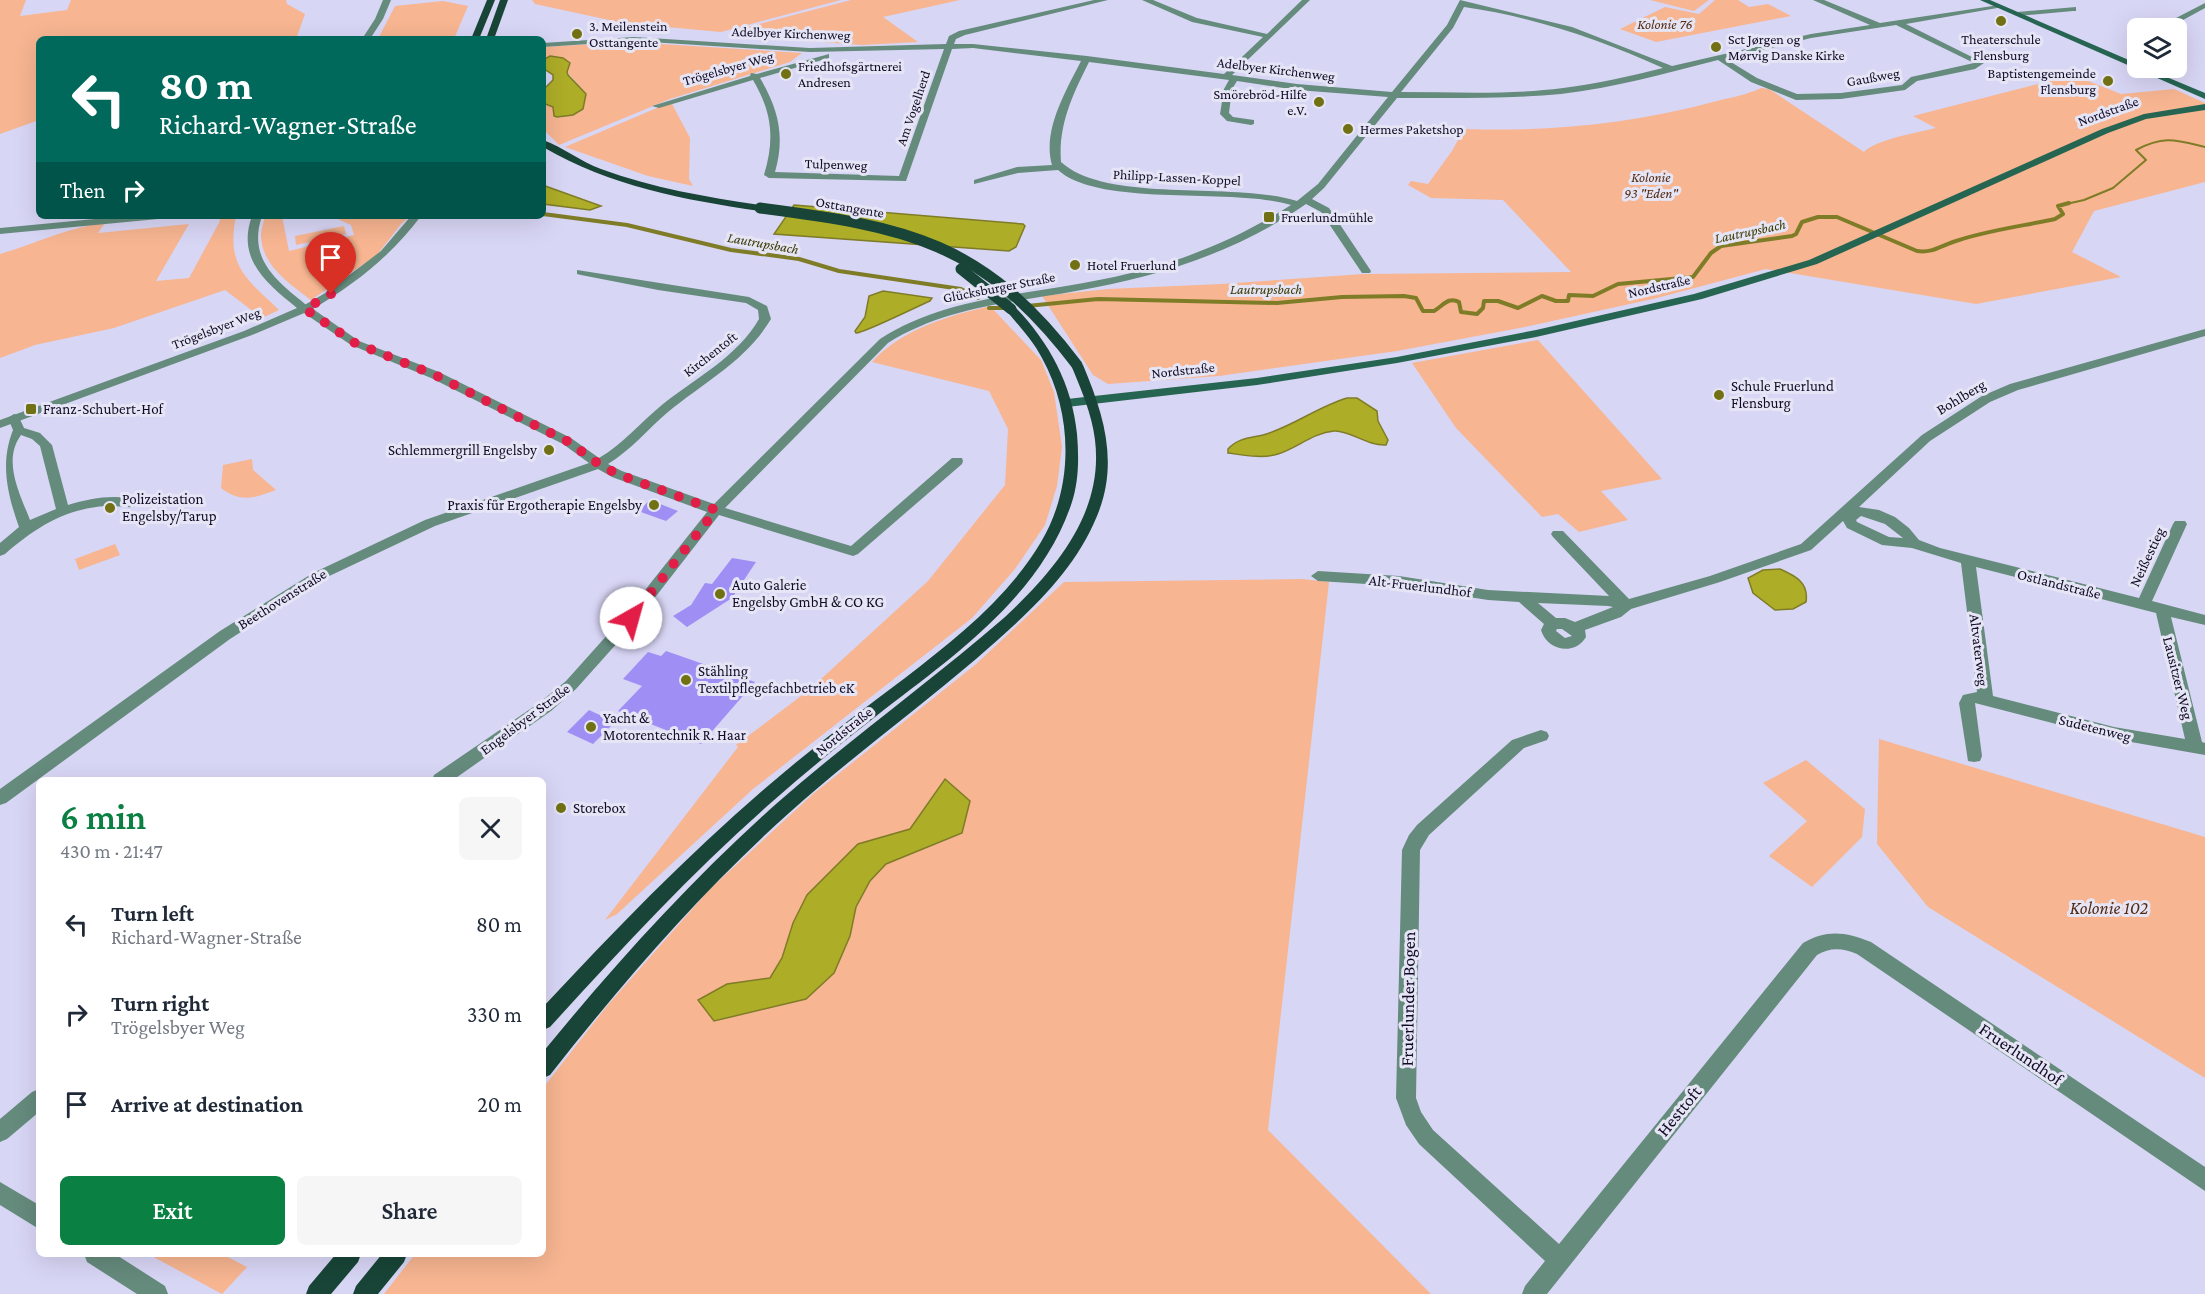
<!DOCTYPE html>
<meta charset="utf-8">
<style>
body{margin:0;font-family:"Crimson Pro",serif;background:#f6f6f7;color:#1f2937;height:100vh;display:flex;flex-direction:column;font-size:22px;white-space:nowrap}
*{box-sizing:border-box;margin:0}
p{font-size:20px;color:#747a83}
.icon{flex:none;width:33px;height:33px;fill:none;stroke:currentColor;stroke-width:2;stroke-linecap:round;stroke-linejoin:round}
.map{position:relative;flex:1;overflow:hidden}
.drawer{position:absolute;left:36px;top:777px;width:510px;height:480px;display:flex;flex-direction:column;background:#fff;border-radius:9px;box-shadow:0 6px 24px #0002}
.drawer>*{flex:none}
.top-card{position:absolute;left:36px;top:36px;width:510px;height:183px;border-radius:9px;box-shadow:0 6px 24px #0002;background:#00695c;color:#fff;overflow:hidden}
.buttons{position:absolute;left:2127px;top:18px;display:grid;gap:12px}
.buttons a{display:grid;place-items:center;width:60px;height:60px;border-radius:9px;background:#fff;box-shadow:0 6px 24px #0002;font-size:30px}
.pin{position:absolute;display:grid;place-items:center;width:51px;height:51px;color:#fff;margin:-62px -26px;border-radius:50% 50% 50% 0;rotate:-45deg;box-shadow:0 0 6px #0007}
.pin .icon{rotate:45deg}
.me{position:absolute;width:66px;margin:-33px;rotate:38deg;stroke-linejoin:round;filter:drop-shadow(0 0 4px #0008)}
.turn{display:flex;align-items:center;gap:21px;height:126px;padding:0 24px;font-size:27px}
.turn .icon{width:78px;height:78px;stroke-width:2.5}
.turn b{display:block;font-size:42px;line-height:51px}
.then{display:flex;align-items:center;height:57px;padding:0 24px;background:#0003;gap:12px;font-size:22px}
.round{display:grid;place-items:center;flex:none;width:63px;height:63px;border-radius:9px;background:#f6f6f7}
.headline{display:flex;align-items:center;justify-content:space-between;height:102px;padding:0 24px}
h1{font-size:36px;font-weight:600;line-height:45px;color:#0b8043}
.primary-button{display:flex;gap:12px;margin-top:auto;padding:12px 24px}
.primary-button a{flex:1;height:69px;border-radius:9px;background:#0b8043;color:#fff;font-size:24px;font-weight:600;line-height:69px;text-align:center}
.primary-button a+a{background:#f6f6f7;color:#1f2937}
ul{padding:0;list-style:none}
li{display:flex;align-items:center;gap:18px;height:90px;padding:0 24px}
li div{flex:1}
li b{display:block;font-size:22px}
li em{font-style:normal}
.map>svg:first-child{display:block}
.green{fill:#f7b591}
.water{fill:#aead28;stroke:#7f7c27;stroke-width:1.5}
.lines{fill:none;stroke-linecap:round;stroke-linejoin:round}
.stream-far1{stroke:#7f7c27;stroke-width:2}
.stream{stroke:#7f7c27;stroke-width:4}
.building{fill:#9f8ff5}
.minor{fill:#658b7d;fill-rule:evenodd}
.tertiary{fill:#658b7d;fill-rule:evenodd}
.secondary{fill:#266551;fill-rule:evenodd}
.primary{fill:#184537;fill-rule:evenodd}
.primary-bridge{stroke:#184537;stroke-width:11}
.route{stroke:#e11d48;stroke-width:10;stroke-dasharray:0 18}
.poi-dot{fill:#717013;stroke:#e6e5f5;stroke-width:2}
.labels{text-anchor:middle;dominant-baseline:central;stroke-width:6;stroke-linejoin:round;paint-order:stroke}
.far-park-label{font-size:14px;font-style:italic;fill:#532a12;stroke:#e6e5f5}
.far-poi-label{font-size:14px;fill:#100a25;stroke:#e6e5f5;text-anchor:start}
.far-street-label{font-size:14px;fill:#100a25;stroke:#e6e5f5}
.far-water-label{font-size:14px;font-style:italic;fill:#393903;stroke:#e6e5f5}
.poi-label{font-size:15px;fill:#100a25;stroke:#e6e5f5;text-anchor:start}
.street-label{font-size:15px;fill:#100a25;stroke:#e6e5f5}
.near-park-label{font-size:18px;font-style:italic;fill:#532a12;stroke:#e6e5f5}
.near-street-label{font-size:18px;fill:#100a25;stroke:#e6e5f5}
</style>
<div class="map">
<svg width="2205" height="1294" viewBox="0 0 2205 1294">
<rect width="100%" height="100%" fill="#d8d6f5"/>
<g class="green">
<path d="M0 0H26L20 16 67 10 71 0H286L287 4 305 14 296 39H39V120L0 134Z"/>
<path d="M532 0H841L721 32 623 23 535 4Z"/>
<path d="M851 0H960L883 17 918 42 862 45 736 36V30Z"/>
<path d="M1650 0H1709L1694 11Z"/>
<path d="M1715 0H1738L1749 7 1768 4 1791 16 1656 42 1620 29 1665 7 1699 14Z"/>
<path d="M443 1 468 6 454 39H378L395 6Z"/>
<path d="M629 42 802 53 790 62 670 99 559 145 543 129V103L554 107 553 113 564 116 579 112 586 94 567 72 545 58 543 60V47Z"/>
<path d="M2068 73 2121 94 2174 89 2205 103V182L2094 211 2072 252 2121 277 1976 304 1766 269 1657 298 1525 327 1397 351 1219 376 1108 384 1093 375 1042 296 1108 289 1221 284 1363 274 1571 272 1503 200 1431 198 1408 185 1411 181 1428 184 1452 151 1464 129C1548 132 1631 124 1713 102 1728 98 1747 95 1761 88L1769 89 1864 152C1874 140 1920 132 1936 128L1913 116 2046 82Z"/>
<path d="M671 102 690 138 689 179 693 186 648 176 565 147Z"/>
<path d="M219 216H236C226 265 245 278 279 310L262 318 225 290 114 328 35 345 0 358V254C35 244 68 227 105 223L98 233 189 224 156 281 189 278 220 221Z"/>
<path d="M265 216H282L289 251 354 235 351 225 331 216H410L401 224 377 255 311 300C290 284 261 265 261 235 261 229 264 222 265 216Z"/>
<path d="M344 226 346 234 296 245 295 236Z"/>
<path d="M990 306 1041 360 1054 392 1062 447 1057 486 1045 525 1015 569 972 618 753 789 617 914 605 920 738 747 736 745 809 690 928 581 1005 485 1008 429 989 391 872 362C902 329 948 316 990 306Z"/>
<path d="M1538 340 1662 479 1601 491 1628 520 1579 532 1558 514 1542 517 1456 428 1412 363Z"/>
<path d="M252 459 253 470 276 490C254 498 241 503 221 488L223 465Z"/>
<path d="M115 544 120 555 79 570 75 559Z"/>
<path d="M1302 579 1329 582 1268 1130 1431 1294H384L415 1254H543V1088L607 1006 709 890 813 794 975 665 1064 582Z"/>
<path d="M1879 739 2205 837V1078L1928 907 1877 844Z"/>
<path d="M1806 760 1865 809 1862 837 1812 887 1769 856 1807 821 1763 783Z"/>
<path d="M148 1254H222L247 1267 222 1294Z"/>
</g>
<g class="water">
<path d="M550 56 563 58 570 63 567 72 568 75 586 94 583 109 573 115 557 117 554 116 553 107 543 103V90L553 80V75L543 68V60Z"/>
<path d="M543 185 548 187 601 206 590 210 543 204Z"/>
<path d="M794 205 1023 224 1025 226 1016 247 1009 251 774 234Z"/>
<path d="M883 291 932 298 930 301C918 306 862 334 856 333L855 331 865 317 869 296Z"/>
<path d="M1347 398H1357L1377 411 1378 421 1388 440 1386 445C1367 446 1350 430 1334 431 1313 433 1297 448 1278 454 1263 459 1243 455 1228 453V449C1238 438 1250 438 1263 435 1292 427 1317 407 1347 398Z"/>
<path d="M1780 569C1796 576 1809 583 1806 602L1793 609 1775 610 1753 593 1748 578 1763 570Z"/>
<path d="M945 779 970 801 962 833 886 864 870 881 856 907 850 936 834 973 806 999 714 1021 698 1000 727 984 770 978 782 958 793 923 807 895 858 844 910 829Z"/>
</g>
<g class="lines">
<path class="stream-far1" d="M2062 205 2084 200 2113 188 2146 160 2136 150C2164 135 2176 140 2205 147"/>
<g class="stream">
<path d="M543 214 627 225 731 250 799 259 839 271 961 289 978 298"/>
<path d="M1027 306 1098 299 1277 303 1342 297 1404 296 1416 298 1423 311H1434C1443 306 1448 296 1459 302L1461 312 1477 314 1483 308 1484 301H1498L1518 308 1542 296 1556 301H1568L1569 295 1593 296 1618 284 1693 277 1711 253 1721 246 1792 236 1796 234 1802 222 1818 217H1837L1917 251C1932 253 1939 247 1953 242 1983 231 2023 226 2055 219L2063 214 2058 206 2069 203"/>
<path d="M989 308H1007"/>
</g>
</g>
<g class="building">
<path d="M650 500 678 511 666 521 638 511Z"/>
<path d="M732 558 756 562 732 598 687 627 673 616 691 605 705 583 712 584Z"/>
<path d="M666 651 755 682 701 744 618 711 642 686 623 679 648 652 661 656Z"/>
<path d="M589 710 615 722 593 744 567 732Z"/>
</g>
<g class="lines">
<g class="minor">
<path d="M1094 0H1108L965 35 956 39 954 44H973L1087 56 1224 74 1263 37 1192 22 1142 0H1153L1197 18 1267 34 1302 0H1310L1232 75 1297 84 1392 92 1447 25 1460 0 1572 27 1672 66 1811 34 1870 25 1813 0H1824L1880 23 1999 5 2003 7 1906 24 1984 63 1975 69 1917 81 1905 90 1841 99 1796 100 1751 82 1718 60C1666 73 1614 88 1561 94 1507 99 1452 98 1397 98L1324 188 1312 199 1329 208 1371 271 1370 273H1362L1321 212 1306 204C1237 252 1158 277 1076 291 1010 303 946 307 888 343L725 508 851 546 952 458H962L963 461 962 464 858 554 853 556 719 515 636 622 576 689 551 711 453 780H432L434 775 539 703 566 681 626 614 707 512 612 477 598 469 435 526 323 579 230 639 6 803 0 805V789L220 631 313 573 425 520 589 463 563 444 431 378 351 345 301 311V307L327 292 381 251 411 216H421C391 256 355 284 313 309L359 341 439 372 571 438 599 458C623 444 641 422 663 404 697 377 737 357 759 319L758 310 746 303 658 290 581 275 577 274V270L749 297 767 306 771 319C746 361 704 382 668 412 648 429 631 450 608 464L622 471 714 504 880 339C948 296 1028 295 1104 279 1171 266 1233 242 1291 205 1232 187 1100 208 1058 170L1018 173 974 184V180L1017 167 1052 165C1042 130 1066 91 1081 61L973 48 952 49 906 181 769 178 764 175C775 139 772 112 753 80L659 108 652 106 750 76 751 73 757 74 829 54V58L760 78C779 110 785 137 775 172L899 176 944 49 810 52 634 41 543 47V43L634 37 810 48 946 44 949 36 959 31ZM1464 7C1534 17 1599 39 1663 68 1630 76 1597 84 1563 88 1509 95 1455 92 1401 92L1453 28ZM1896 25 1974 63 1911 77 1902 85 1841 93 1797 94 1757 78 1726 59 1811 38ZM1089 62 1229 80 1224 89 1220 114 1227 121 1251 125 1254 124V120L1233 117 1229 113 1232 89 1237 81 1297 90 1388 97 1318 184 1297 201C1233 181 1107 204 1061 162 1058 125 1073 94 1089 62Z"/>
<path d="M2205 3V8L2183 20 2176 18Z"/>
<path d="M2076 7V11H2073L2017 16 2013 14 2017 12Z"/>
<path d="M126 216H163L158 219 0 234V228Z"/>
<path d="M2205 329V336L2018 390 1990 402 1930 441 1859 507 1879 510 1895 517 1909 528 1919 540 1940 548 2139 598 2173 524 2175 521H2185L2187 524 2152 601 2205 615V625L2171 617 2202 742 2205 743V755L2114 739 1975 703 1982 756 1980 761 1974 762 1968 761 1959 703 1963 695 1977 692 1961 563 1912 548 1882 545 1847 528 1843 521 1811 550 1720 582 1631 609 1621 617 1585 630 1586 637C1575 656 1547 651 1541 630L1544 624 1519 602 1488 600 1399 586 1318 581 1311 576 1318 571 1399 576 1488 590 1609 596 1553 537 1551 534 1553 531H1563L1629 599 1710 576 1801 544 1922 435 1982 396 2010 384ZM1861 516 1885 524 1903 538 1889 537 1857 522 1856 520ZM1976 567 2156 613 2185 739 2114 727 1993 696ZM1538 603 1608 606 1613 607 1575 622 1565 618H1556ZM1557 629H1562L1572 636 1565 638 1556 631Z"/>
<path d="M14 414 18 415 24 428 40 433 52 445 68 505C91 498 115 494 139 500L141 503 139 506C128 509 116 505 106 506 64 509 35 528 5 554L0 556V543L19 527C7 493 0 463 13 430L8 418ZM21 435 32 439 40 446 56 509 30 520C20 494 2 461 21 435Z"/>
<path d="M1541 730 1547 732 1549 736 1547 740 1524 748 1429 835 1420 850 1416 1098 1421 1112 1433 1130 1559 1244 1803 943C1827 929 1846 932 1871 942L2205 1167V1191L1857 954C1843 948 1830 947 1817 955L1547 1294H1522L1525 1286 1545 1261 1419 1144 1406 1125 1396 1098 1402 850 1409 835 1417 825 1512 740Z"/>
<path d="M39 1089V1112L7 1139 0 1142V1119L32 1092Z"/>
<path d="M0 1182 39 1205V1229L0 1205Z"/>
<path d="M84 1254H115L165 1286 168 1294H137L87 1262Z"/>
</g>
<g class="tertiary">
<path d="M383 0H391L383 19 370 39H362L375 19Z"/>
<path d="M252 216H262C247 260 278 282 309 307V311L252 335 0 428V420L244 331 297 308C267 284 236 259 252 216Z"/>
</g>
<g class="secondary">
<path d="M1980 0H1990L2138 64V68H2145L2205 93V99Z"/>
<path d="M2205 104V110L2146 119 2108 133 1817 264 1702 299 1536 337 1397 363 1257 385 1067 407 1061 403 1067 399 1257 378 1397 357 1536 330 1694 294 1809 260 2102 129 2144 114Z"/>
</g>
<g class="primary">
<path d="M487 0H495L479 39H471Z"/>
<path d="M500 0H508L494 39H486Z"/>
<path d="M543 140C563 147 581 162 601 169 653 188 706 197 760 205L765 208 760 211C684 200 610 186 543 147Z"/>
<path d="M1011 306 1015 307C1049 342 1072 384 1077 434 1079 458 1079 482 1071 505 1040 595 957 654 885 709 847 739 809 769 773 801 693 871 621 949 550 1027L543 1030V1007C617 928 692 850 775 780 817 744 861 711 905 678 955 639 1008 598 1041 542 1074 487 1073 414 1042 358 1032 339 1018 325 1005 309Z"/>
<path d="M1077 361 1083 365C1104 415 1119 463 1097 516 1073 575 1023 618 976 659 915 711 849 759 789 813 701 892 623 982 550 1075L543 1078V1052C615 964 691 880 776 804 850 739 930 682 1005 617 1055 570 1104 513 1095 440 1092 414 1081 389 1071 365Z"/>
<path d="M336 1254H361L358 1262 331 1294H306L309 1286Z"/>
<path d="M382 1254H407L404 1262 378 1294H353L356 1286Z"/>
</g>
<g class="primary-bridge">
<path d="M760 208C907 227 983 241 1077 365"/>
<path d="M961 269 1011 309"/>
</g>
</g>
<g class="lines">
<path class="route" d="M331 294 305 309 355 343 435 375 510 413 567 441 599 464 617 474 716 510 631 618"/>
</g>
<g class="poi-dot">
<circle cx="2001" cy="21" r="6"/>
<circle cx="577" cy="34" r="6"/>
<circle cx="1716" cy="47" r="6"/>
<circle cx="786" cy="74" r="6"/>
<circle cx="2108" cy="81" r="6"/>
<circle cx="1319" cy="102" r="6"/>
<circle cx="1348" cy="129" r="6"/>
<rect x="1263" y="211" width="12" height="12" rx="3"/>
<circle cx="1075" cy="265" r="6"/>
<circle cx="1719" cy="395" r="6"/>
<rect x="25" y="403" width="12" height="12" rx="3"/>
<circle cx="549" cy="450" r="6"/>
<circle cx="654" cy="505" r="6"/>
<circle cx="110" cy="508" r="6"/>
<circle cx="720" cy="594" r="6"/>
<circle cx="686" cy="680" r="6"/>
<circle cx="591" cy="727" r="6"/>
<circle cx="561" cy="808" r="6"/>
</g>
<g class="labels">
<g class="far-park-label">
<text x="1665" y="24">Kolonie 76</text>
<text x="1651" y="177">Kolonie<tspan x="1651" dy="16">93 "Eden"</tspan></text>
</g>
<g class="far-poi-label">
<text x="589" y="26">3. Meilenstein<tspan x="589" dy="16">Osttangente</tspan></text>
<text x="1728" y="39">Sct Jørgen og<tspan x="1728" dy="16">Mørvig Danske Kirke</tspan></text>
<text x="2001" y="39" text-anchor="middle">Theaterschule<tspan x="2001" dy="16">Flensburg</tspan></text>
<text x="798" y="66">Friedhofsgärtnerei<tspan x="798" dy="16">Andresen</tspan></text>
<text x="2096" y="73" text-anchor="end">Baptistengemeinde<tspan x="2096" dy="16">Flensburg</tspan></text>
<text x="1307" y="94" text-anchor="end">Smörebröd-Hilfe<tspan x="1307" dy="16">e.V.</tspan></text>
<text x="1360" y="129">Hermes Paketshop</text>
<text x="1281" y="217">Fruerlundmühle</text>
<text x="1087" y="265">Hotel Fruerlund</text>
</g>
<g class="far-street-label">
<text transform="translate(791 33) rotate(2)">Adelbyer Kirchenweg</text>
<text transform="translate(728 68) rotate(-16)">Trögelsbyer Weg</text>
<text transform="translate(1276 69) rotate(7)">Adelbyer Kirchenweg</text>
<text transform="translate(1873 77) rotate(-10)">Gaußweg</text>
<text transform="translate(913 108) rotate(-71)">Am Vogelherd</text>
<text transform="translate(2108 111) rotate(-20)">Nordstraße</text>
<text transform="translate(836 164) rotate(2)">Tulpenweg</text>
<text transform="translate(1177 177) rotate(3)">Philipp-Lassen-Koppel</text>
<text transform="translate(850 207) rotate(10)">Osttangente</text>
<text transform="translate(1659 286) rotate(-13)">Nordstraße</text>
<text transform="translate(999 287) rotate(-11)">Glücksburger Straße</text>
<text transform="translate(216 328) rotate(-21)">Trögelsbyer Weg</text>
<text transform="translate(710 354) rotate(-38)">Kirchentoft</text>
<text transform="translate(1183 370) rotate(-6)">Nordstraße</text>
</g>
<g class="far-water-label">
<text transform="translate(1750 231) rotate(-12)">Lautrupsbach</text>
<text transform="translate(763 243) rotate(10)">Lautrupsbach</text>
<text x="1266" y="289">Lautrupsbach</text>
</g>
<g class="poi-label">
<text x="1731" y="386">Schule Fruerlund<tspan x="1731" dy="17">Flensburg</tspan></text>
<text x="43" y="409">Franz-Schubert-Hof</text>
<text x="537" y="450" text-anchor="end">Schlemmergrill Engelsby</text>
<text x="122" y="499">Polizeistation<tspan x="122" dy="17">Engelsby/Tarup</tspan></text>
<text x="642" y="505" text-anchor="end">Praxis für Ergotherapie Engelsby</text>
<text x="732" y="585">Auto Galerie<tspan x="732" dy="17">Engelsby GmbH &amp; CO KG</tspan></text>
<text x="698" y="671">Stähling<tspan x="698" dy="17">Textilpflegefachbetrieb eK</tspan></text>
<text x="603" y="718">Yacht &amp;<tspan x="603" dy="17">Motorentechnik R. Haar</tspan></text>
<text x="573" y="808">Storebox</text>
</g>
<g class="street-label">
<text transform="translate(1961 397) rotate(-31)">Bohlberg</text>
<text transform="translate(2147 557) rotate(-65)">Neißestieg</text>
<text transform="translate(2059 584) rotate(14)">Ostlandstraße</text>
<text transform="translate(1420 586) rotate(7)">Alt-Fruerlundhof</text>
<text transform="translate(282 599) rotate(-32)">Beethovenstraße</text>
<text transform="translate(1979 650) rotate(83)">Altvaterweg</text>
<text transform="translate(2178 678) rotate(76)">Lausitzer Weg</text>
<text transform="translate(525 719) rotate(-37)">Engelsbyer Straße</text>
<text transform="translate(2095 728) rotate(14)">Sudetenweg</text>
<text transform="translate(844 731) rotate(-39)">Nordstraße</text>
</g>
<g class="near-park-label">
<text x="2109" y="908">Kolonie 102</text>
</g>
<g class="near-street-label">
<text transform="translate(1408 999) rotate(-89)">Fruerlunder Bogen</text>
<text transform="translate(2021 1054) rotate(34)">Fruerlundhof</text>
<text transform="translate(1679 1111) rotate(-51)">Hesttoft</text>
</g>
</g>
</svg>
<div class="buttons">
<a><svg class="icon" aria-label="layers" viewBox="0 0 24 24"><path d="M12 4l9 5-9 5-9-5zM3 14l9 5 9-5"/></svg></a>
</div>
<div class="pin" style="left:331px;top:294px;background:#d93025"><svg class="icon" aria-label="arrive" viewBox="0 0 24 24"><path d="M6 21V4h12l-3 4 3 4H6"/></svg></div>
<svg class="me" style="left:631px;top:618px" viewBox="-20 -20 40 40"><circle r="19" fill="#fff"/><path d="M0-13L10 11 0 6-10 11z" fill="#e11d48"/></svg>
<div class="top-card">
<div class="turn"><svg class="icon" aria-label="left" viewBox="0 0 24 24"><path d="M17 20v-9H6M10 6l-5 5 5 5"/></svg><div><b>80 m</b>Richard-Wagner-Straße</div></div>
<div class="then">Then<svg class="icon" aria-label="right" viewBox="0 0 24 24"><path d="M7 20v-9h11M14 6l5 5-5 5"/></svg></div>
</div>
<section class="drawer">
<div class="headline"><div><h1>6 min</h1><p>430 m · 21:47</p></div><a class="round"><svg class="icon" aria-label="close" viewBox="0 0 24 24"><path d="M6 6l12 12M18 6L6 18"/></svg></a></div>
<ul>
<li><svg class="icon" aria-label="left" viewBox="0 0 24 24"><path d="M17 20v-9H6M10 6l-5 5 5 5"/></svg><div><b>Turn left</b><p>Richard-Wagner-Straße</p></div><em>80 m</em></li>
<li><svg class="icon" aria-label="right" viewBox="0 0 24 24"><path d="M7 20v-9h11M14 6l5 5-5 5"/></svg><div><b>Turn right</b><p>Trögelsbyer Weg</p></div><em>330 m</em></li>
<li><svg class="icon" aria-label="arrive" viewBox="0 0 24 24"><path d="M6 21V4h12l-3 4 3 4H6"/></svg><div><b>Arrive at destination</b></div><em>20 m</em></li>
</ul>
<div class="primary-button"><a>Exit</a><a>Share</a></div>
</section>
</div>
